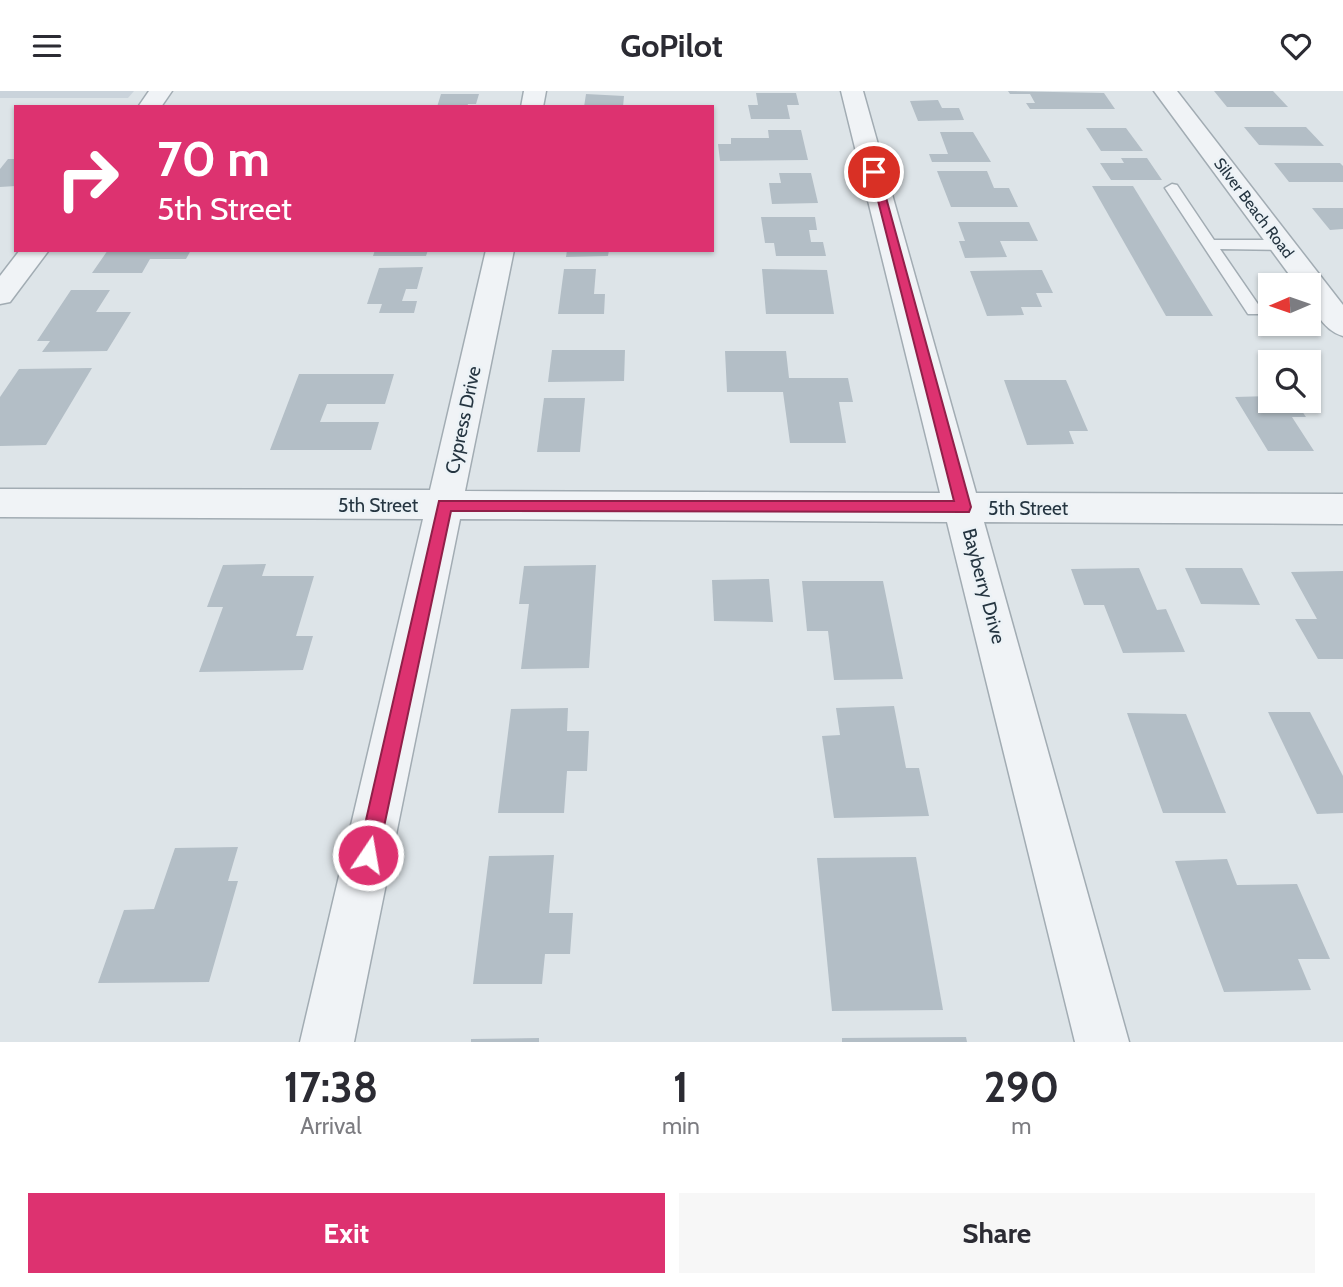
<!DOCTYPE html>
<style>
body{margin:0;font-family:Cabin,sans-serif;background:#f7f7f7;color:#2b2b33;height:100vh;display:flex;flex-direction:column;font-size:26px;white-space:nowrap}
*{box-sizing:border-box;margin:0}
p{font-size:23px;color:#7c7c81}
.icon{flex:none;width:38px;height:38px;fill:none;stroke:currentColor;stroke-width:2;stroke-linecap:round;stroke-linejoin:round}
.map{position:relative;height:951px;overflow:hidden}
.details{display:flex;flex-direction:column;background:#fff;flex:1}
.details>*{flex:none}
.top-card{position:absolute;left:14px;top:14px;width:700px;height:147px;border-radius:0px;box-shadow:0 2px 5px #0004;background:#dd3270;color:#fff;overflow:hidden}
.needle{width:46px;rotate:268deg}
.buttons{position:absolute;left:1258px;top:182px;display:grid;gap:14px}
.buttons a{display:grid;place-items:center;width:63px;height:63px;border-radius:0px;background:#fff;box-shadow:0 2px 5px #0004;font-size:35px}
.pin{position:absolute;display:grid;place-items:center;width:60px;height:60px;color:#fff;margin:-30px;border:4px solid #fff;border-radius:50%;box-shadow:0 2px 7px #0007}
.me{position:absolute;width:77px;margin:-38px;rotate:12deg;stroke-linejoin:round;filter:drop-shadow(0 0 5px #0008)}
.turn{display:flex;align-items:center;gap:24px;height:147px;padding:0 28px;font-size:32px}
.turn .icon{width:91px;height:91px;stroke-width:2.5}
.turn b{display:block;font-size:49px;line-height:60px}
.eta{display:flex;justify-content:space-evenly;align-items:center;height:119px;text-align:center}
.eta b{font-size:42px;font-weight:800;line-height:49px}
.button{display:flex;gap:14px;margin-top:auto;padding:14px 28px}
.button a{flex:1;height:80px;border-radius:0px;background:#dd3270;color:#fff;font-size:28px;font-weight:800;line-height:80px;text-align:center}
.button a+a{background:#f7f7f7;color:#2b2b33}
header{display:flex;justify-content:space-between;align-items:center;height:91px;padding:0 28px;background:#fff;font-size:32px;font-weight:800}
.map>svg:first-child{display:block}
.built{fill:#cad3db}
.building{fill:#b3bec6}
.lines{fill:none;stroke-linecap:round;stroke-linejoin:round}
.service-casing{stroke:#a2acb3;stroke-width:3}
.minor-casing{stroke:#a2acb3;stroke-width:3}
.tertiary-casing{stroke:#a2acb3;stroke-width:3}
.service{fill:#f0f3f6;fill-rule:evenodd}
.minor{fill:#f0f3f6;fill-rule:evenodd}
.tertiary{fill:#f0f3f6;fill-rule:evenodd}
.route{fill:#dd3270;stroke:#902049;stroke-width:2}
.labels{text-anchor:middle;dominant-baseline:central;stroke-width:5;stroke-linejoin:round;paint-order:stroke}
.far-street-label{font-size:16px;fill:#253541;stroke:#ecf2f6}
.street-label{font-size:19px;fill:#253541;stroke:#ecf2f6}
</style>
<header><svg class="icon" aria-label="menu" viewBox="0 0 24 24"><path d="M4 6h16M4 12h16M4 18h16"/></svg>GoPilot<svg class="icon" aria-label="heart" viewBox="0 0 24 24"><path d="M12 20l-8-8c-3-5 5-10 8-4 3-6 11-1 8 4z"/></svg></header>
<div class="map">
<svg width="1343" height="951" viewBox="0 0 1343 951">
<rect width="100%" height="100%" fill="#dde4e8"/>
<path class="built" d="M0 0H134L128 7H0Z"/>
<g class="building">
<path d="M1008 0 1104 2 1115 18H1030L1026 12H1035L1030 3H1010Z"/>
<path d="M1214 0H1273L1288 16H1227Z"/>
<path d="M756 2H796L799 14H787L790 28H751L748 14H758Z"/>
<path d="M441 3H479L476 13H468L467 16H437Z"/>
<path d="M586 3 624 5 623 16H584Z"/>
<path d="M938 9 942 17H959L964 29 918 30 910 10Z"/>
<path d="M1244 36H1306L1324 55 1259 54Z"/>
<path d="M1086 37H1126L1143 60H1101Z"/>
<path d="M768 39H801L808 69 720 70 718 53H731V47H769Z"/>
<path d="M940 41H973L991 71H932L929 63H948Z"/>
<path d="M1121 67H1147L1162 89H1111L1100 72H1124Z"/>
<path d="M8 68H16V95L0 96V78Z"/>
<path d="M1274 72H1340L1343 75V91H1289Z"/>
<path d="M937 80H987L994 97H1009L1018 116H951Z"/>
<path d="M779 82H811L818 112 772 113 769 92H781Z"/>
<path d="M1092 95H1133L1213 225H1166Z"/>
<path d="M1312 117H1343V138L1330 139Z"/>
<path d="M761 126H815L817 139H809L811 151H823L826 165H776L774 152H765Z"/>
<path d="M958 131H1029L1038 150H1000L1007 166 965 167 959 150H965Z"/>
<path d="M108 159H191L186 168H150L142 182H92Z"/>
<path d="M375 159H428L426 165H373Z"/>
<path d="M567 159H609L608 165 566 166Z"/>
<path d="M423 176 417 198H406L402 210H417L414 222H379L382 213H367L379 177Z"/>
<path d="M564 178H596L594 203H605L604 223H558Z"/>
<path d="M762 178 827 179 834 223H766Z"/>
<path d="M1042 179 1053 202H1036L1042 216H1021L1024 224 987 225 970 180Z"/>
<path d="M71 199H110L96 221H131L107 260 42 261 50 250H37Z"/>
<path d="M552 259H625L624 290 548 291Z"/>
<path d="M725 260H786L789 287H848L853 311H839L846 352H790L783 301H727Z"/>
<path d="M92 277 46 354 0 355V306L19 278Z"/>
<path d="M299 283H394L385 313H327L320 331H379L371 359H270Z"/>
<path d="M1004 289H1066L1088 340H1069L1074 353 1027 354Z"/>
<path d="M1270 305V310H1295L1306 326H1292L1314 360H1268L1235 306Z"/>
<path d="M544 307H585L580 361H537Z"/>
<path d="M266 473 262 485H314L296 545H313L303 579 199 581 223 516H207L223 474Z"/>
<path d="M596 474 589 577 521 578 529 513H519L524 475Z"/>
<path d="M1139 477 1157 519 1166 518 1185 561 1123 562 1104 514H1084L1071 478Z"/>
<path d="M1185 477H1242L1260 514 1201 513Z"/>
<path d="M1343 480V568H1318L1295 528H1317L1291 481Z"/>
<path d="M769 488 773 531 714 530 712 489Z"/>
<path d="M802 490H883L903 588 834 589 828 540H807Z"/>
<path d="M894 615 906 677H919L929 725 834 727 822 645 840 644 836 617Z"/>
<path d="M568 617 567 640H589L587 680H567L564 722H498L511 618Z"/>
<path d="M1268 621H1310L1343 685V722L1317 723Z"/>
<path d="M1127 622 1186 623 1226 722H1163Z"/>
<path d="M238 756 228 790H238L209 891 98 892 124 819 154 818 175 757Z"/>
<path d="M554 764 549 822H573L570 863H545L542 893H473L489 765Z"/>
<path d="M916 766 943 919 832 920 817 767Z"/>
<path d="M1227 768 1237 794 1297 793 1330 868H1298L1311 899 1224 901 1175 770Z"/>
<path d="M966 946 967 951H842V947Z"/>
<path d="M539 947V951H471V948Z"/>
</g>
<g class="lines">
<defs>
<path id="service" d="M1172 93 1177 94 1214 149H1282L1290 154 1282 159 1220 158 1262 219 1260 223H1248L1165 97Z"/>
<g id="minor">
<path d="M149 0H172L161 16H138Z"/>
<path d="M524 0H546L543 16H521Z"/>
<path d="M841 0H863L976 402 1343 403V433L984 431 1129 951H1075L947 431 460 428 354 951H300L423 428 0 426V398L430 399 486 159H514L465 400 940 402Z"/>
<path d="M20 159H49L10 211 0 213V185Z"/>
</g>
<path id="tertiary" d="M1154 0H1177L1343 214V245C1322 239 1309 214 1309 194H1297Z"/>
</defs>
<use href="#service" class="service-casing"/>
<use href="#minor" class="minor-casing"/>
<use href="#tertiary" class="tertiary-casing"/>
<use href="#service" class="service"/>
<use href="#minor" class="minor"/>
<use href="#tertiary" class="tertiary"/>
</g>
<path class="route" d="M870 78 879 81 971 416 969 421 451 420 378 764 375 771 368 774 361 771 358 764 439 410H954Z"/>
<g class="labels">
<g class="far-street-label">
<text transform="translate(1254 117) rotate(53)">Silver Beach Road</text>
</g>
<g class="street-label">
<text transform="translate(463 329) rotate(-78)">Cypress Drive</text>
<text x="378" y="414">5th Street</text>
<text x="1028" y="417">5th Street</text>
<text transform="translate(984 495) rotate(75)">Bayberry Drive</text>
</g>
</g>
</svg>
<div class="buttons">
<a><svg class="needle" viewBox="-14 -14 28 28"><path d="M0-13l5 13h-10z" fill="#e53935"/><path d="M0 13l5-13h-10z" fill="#7c7c81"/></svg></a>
<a><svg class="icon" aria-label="search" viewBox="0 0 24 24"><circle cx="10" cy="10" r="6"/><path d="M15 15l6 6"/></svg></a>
</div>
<div class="pin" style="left:874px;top:81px;background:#d93025"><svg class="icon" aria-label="arrive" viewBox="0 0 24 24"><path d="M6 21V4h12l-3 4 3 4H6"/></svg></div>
<svg class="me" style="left:368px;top:764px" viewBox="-20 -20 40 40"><circle r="17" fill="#dd3270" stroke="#fff" stroke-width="3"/><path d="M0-11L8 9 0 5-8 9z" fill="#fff"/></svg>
<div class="top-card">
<div class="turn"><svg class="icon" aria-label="right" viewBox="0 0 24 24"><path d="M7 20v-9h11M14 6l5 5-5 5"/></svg><div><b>70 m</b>5th Street</div></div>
</div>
</div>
<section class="details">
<div class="eta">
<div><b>17:38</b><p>Arrival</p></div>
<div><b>1</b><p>min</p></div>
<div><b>290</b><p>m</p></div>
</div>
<div class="button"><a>Exit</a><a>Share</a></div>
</section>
